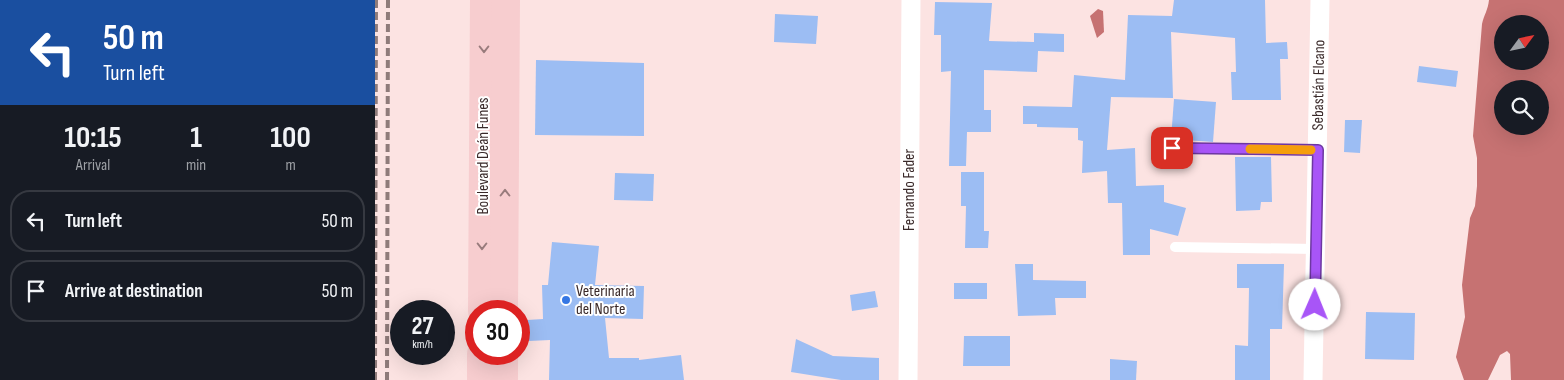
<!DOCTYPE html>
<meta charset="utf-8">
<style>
body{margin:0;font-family:"Sofia Sans Condensed",sans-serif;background:#242831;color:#f1f3f6;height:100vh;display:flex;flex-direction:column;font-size:19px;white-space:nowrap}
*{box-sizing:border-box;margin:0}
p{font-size:16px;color:#9ea1a6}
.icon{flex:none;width:28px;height:28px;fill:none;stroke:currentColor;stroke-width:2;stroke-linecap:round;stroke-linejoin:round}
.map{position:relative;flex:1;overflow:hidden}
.sheet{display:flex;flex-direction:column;background:#171b24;width:375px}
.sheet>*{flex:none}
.top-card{background:#1a4fa0;color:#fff;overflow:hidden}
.needle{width:32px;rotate:57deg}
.controls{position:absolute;left:1119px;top:15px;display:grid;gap:10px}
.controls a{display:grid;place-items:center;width:55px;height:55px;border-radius:50%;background:#171b24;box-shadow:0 5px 20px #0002;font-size:25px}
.speed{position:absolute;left:15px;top:300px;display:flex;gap:10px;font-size:25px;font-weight:700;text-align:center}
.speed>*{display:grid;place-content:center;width:65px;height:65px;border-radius:50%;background:#171b24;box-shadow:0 5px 20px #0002;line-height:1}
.speed small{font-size:12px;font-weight:400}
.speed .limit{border:8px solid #d22;background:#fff;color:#111}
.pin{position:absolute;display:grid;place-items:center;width:42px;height:42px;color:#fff;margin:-21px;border-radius:10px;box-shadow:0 2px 8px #0006}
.me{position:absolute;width:55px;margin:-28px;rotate:1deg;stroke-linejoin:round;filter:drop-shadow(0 0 4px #0008)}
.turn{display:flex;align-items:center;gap:18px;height:105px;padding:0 20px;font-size:22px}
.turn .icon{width:65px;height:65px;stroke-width:2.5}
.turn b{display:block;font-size:35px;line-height:42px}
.eta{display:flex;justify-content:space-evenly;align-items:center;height:85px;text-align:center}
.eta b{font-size:30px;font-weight:700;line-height:35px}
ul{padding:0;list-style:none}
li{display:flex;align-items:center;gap:15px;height:62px;margin:0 10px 8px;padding:0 10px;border:2px solid #363941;border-radius:20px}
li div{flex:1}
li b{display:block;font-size:19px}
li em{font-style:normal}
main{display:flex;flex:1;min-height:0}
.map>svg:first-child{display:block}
.water{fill:#c67272;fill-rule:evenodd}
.building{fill:#9cbdf3}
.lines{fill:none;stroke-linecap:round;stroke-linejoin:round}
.service{stroke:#fff;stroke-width:10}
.minor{stroke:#fff;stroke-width:19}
.secondary{stroke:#f7cdcf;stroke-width:28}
.rail{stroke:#8f7b7a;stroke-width:4;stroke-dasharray:8 4;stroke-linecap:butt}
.oneway{stroke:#987b7c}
.route-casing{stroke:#6d37a1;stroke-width:12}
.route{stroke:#a855f7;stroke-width:9}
.slow{stroke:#f59e0b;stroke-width:9}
.poi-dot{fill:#3577e4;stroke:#fff;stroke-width:2}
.labels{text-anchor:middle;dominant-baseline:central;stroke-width:4;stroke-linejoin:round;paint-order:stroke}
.street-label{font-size:16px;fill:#392929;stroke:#fff}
.poi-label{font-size:16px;fill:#392929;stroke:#fff;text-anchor:start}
</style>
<main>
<section class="sheet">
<div class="top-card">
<div class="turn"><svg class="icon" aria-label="left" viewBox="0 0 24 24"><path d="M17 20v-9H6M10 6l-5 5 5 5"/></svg><div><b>50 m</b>Turn left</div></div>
</div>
<div class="eta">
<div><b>10:15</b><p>Arrival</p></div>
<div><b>1</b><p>min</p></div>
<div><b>100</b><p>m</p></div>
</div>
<ul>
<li><svg class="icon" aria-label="left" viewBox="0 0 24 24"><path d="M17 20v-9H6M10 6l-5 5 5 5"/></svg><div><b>Turn left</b></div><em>50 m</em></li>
<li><svg class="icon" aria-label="arrive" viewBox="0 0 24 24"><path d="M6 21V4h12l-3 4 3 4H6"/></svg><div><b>Arrive at destination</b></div><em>50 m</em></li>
</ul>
</section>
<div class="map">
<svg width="1189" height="380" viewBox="0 0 1189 380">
<rect width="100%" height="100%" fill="#fce3e2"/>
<g class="water">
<path d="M1114 0H1189V380H1136L1135 354 1132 351 1125 355 1113 380H1089L1081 357 1090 317 1087 285 1095 218 1100 206 1102 186V158L1098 136 1107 24C1109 15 1113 10 1114 0ZM1128 24H1165V61H1128ZM1128 89H1165V126H1128Z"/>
<path d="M723 9 728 11 729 32 722 38 715 16Z"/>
</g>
<g class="building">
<path d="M799 0H890L891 43 912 42 913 59H905L906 100H857L856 72H861L860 38 796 32 798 98 736 97 732 150 760 148 761 186 789 185V202L811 208 803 236 775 229V255H748L747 203H733L732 171 707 173 708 141 703 140V128L662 127V124H648V106L697 107 699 75 750 80 753 15 797 16Z"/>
<path d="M560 2 617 3 614 41 659 42V33L689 34V52L663 51 662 72 609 70V110H616V132H592L591 166H574L576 71 566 72V35H559Z"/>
<path d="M400 14 443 16 441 44 399 42Z"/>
<path d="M161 60 269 63V136L160 135Z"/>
<path d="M1044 66 1083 71 1081 87 1042 82Z"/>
<path d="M799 99 841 102 838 142 796 139Z"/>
<path d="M970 120H987L985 153 969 152Z"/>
<path d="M860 157H896L897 202H886L885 210 861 211Z"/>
<path d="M586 172H609V231H614L613 248H590L591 206H586Z"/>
<path d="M240 173 279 174 278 201 239 200Z"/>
<path d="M177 242 224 246 220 285 269 286 268 319 230 318 234 358H264V360L306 355 309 380H174L175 340 154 341 152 320 168 319 167 285H173Z"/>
<path d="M640 264H658V280L711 281V298H680L681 315 643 316Z"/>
<path d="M862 264H909L907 329H895V380H860V345L873 346 874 288H862Z"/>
<rect x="579" y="283" width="33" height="16"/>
<path d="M500 291 503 307 477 311 475 295Z"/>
<path d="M991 312 1040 313 1039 360 990 359Z"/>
<path d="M589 336H635V366H588Z"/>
<path d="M421 339 458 356 504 358V380H466L416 372Z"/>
<path d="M735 359 762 361 761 380H735Z"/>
</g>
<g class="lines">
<g class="service">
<path d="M797 148 943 150"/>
<path d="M800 247 941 249"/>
</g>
<g class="minor">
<path d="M533 380 536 0"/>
<path d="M938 380 945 0"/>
</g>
<g class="secondary">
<path d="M107 311 109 0"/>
<path d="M129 311 131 0"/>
<path d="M106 380V354"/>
<path d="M129 380V354"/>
</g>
<g class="rail">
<path d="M0 380 1 0"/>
<path d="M12 380 13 0"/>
</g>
</g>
<defs><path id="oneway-chevron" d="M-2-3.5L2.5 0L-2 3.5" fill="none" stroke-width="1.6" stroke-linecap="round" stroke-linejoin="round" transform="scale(1.25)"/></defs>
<g class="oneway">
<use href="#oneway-chevron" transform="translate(109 49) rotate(90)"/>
<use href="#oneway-chevron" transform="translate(130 193) rotate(-90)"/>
<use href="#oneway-chevron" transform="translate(107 246) rotate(90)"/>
</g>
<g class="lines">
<defs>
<path id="route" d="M797 148 943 150 940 305"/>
</defs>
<use href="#route" class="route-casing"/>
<use href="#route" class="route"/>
<path class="slow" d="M875 149 936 150"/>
</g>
<circle class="poi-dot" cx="191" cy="300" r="5"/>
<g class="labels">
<g class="street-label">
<text transform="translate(944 85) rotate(-89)">Sebastián Elcano</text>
<text transform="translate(108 156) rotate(-90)">Boulevard Deán Funes</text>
<text transform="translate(534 190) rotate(-90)">Fernando Fader</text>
</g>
<g class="poi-label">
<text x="201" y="291">Veterinaria<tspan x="201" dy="18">del Norte</tspan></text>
</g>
</g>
</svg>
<div class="controls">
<a><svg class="needle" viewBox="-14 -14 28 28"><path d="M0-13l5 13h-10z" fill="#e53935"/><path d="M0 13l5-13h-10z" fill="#9ea1a6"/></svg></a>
<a><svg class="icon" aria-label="search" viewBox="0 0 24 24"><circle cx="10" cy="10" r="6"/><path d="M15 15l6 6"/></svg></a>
</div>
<div class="speed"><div>27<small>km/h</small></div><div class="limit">30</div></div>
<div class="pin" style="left:797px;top:148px;background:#d93025"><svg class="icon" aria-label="arrive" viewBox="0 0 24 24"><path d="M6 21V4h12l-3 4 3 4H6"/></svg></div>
<svg class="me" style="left:940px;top:305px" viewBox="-20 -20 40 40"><circle r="19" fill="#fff"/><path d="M0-13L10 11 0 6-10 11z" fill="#a855f7"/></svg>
</div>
</main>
